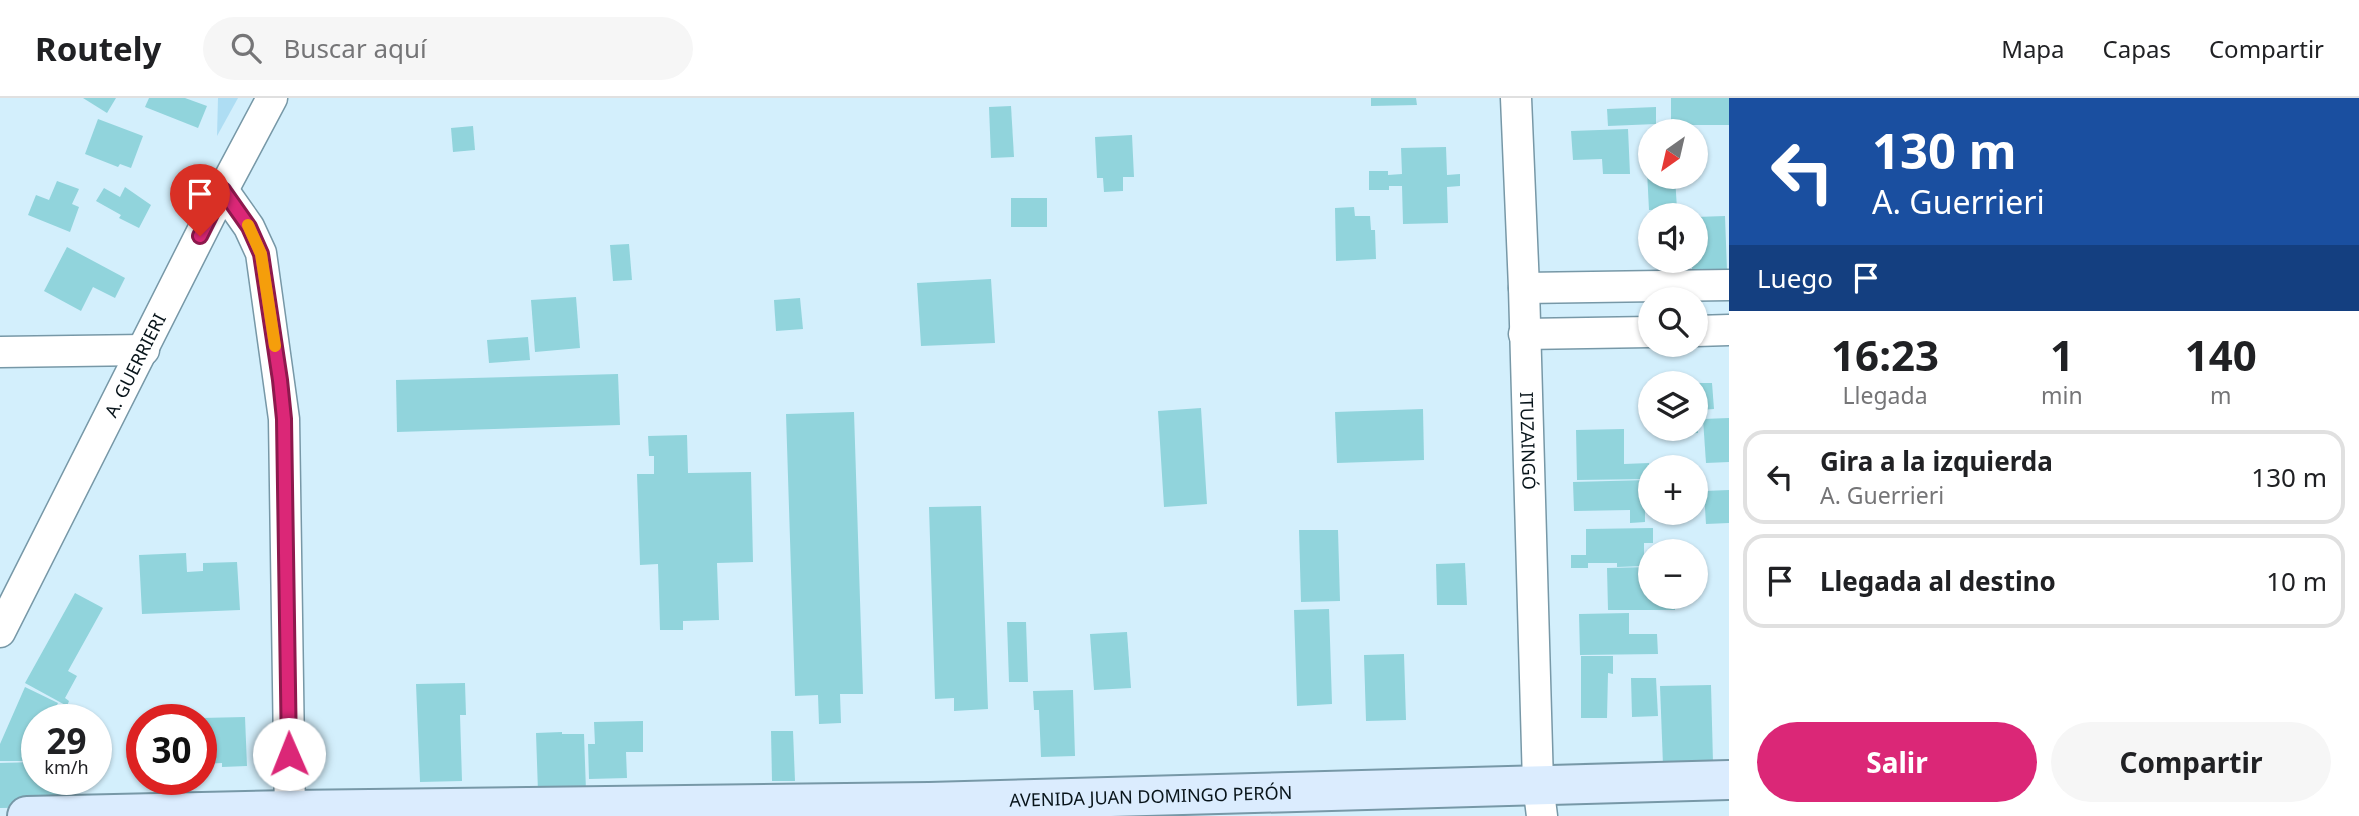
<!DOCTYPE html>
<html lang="es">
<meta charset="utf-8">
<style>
body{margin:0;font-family:"Noto Sans",sans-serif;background:#f6f6f6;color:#202124;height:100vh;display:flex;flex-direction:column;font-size:26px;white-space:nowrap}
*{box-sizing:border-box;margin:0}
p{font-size:23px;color:#757577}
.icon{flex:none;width:38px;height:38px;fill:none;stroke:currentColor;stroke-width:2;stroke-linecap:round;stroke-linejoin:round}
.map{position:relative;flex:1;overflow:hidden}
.drawer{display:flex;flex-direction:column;background:#fff;width:630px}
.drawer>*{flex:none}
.top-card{background:#1a4fa0;color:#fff;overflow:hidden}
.needle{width:46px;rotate:214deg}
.fabs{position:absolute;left:1638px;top:21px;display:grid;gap:14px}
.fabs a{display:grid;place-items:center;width:70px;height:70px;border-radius:50%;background:#fff;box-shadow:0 2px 5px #0004;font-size:35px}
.speed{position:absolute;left:21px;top:606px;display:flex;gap:14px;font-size:35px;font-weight:700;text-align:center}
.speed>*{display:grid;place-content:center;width:91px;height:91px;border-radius:50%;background:#fff;box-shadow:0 2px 5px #0004;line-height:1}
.speed small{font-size:18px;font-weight:400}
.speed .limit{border:10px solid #d22;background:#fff;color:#111}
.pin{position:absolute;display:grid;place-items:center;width:60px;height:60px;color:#fff;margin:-72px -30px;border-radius:50% 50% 50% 0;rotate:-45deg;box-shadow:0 0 7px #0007}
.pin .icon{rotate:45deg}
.me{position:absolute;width:77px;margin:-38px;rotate:359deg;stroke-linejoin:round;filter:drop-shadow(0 0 5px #0008)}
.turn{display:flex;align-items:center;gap:24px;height:147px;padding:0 28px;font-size:32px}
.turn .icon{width:91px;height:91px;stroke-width:2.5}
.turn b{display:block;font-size:49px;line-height:60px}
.then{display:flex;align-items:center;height:66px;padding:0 28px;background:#0003;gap:14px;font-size:26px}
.eta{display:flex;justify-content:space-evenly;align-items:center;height:119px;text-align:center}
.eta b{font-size:42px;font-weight:700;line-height:49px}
.action{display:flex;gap:14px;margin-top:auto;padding:14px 28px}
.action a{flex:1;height:80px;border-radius:42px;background:#db2777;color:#fff;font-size:28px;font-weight:700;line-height:80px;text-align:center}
.action a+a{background:#f6f6f6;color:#202124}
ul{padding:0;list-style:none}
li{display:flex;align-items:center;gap:21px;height:94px;margin:0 14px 10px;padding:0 14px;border:4px solid #e0e0e0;border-radius:21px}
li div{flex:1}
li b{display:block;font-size:26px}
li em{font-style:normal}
header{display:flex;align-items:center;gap:42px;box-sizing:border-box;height:98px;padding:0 35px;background:#fff;border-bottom:2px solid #e0e0e0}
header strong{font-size:33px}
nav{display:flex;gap:38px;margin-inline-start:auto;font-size:24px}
.search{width:490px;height:63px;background:#f6f6f6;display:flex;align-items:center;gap:18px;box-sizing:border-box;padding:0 24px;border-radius:38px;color:#757577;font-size:26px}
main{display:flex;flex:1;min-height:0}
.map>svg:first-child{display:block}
.green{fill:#aeddf3}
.building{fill:#91d4dc}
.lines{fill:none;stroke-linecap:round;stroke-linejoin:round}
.minor-casing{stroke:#7798a7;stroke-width:33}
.secondary-casing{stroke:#7798a7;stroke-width:42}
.minor{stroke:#fff;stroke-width:30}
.secondary{stroke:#dbecfe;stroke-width:38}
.route-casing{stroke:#8e194d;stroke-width:18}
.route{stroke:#db2777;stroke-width:12}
.slow{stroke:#f59e0b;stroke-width:12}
.labels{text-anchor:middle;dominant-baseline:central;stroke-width:5;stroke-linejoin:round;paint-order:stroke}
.street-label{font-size:18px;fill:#08141a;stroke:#fff}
</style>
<header>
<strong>Routely</strong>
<div class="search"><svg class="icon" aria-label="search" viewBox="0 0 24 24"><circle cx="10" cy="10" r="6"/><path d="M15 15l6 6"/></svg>Buscar aquí</div>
<nav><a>Mapa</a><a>Capas</a><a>Compartir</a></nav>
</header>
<main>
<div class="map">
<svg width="1729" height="718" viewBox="0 0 1729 718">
<rect width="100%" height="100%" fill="#d3effc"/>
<path class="green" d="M218 0H238L217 38Z"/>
<g class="building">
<path d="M83 0H116L107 15Z"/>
<path d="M149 0H185L207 8 198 30 145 9Z"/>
<path d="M1371 0H1416L1417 7 1371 8Z"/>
<rect x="1671" y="0" width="58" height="27"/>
<path d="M1011 8 1014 59 991 60 989 9Z"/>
<path d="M1656 9V26L1608 28 1607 11Z"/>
<path d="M98 21 143 38 131 70 120 66 118 69 85 56Z"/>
<path d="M473 28 475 52 453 54 451 30Z"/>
<path d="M1628 31 1630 76H1603L1602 61 1573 62 1571 33Z"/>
<path d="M1132 37 1134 79H1123V93L1104 94 1103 80H1097L1095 39Z"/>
<path d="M1446 49 1447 77 1460 76V88L1447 89 1448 125 1403 126 1402 88H1389V92H1369V73H1388V77L1402 76 1401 50Z"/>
<path d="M1647 73H1650V79H1675L1677 111 1649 112Z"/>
<path d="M57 83 79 91 72 106 79 109 70 134 28 117 36 97 49 102Z"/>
<path d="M125 89 151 107 139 130 119 120 121 117 96 103 104 90 120 99Z"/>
<rect x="1011" y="100" width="36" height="29"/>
<path d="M1354 109 1355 118H1370L1371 132H1375L1376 161 1336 163 1335 110Z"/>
<path d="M1725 118 1727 173 1692 174V163H1696V119Z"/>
<path d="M629 146 632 182 613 183 610 147Z"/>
<path d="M67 149 125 180 115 200 93 189 81 213 44 193Z"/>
<path d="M991 181 995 245 921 248 917 185Z"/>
<path d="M576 199 580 250 535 254 531 202Z"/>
<path d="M800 200 803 231 776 233 774 202Z"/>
<path d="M528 239 530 262 489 265 487 242Z"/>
<path d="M618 276 620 327 397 334 396 282Z"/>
<path d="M1699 285H1712L1714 311 1700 312Z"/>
<path d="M1201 310 1207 406 1164 409 1158 313Z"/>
<path d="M1423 311 1424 362 1337 365 1335 314Z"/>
<path d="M854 314 863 596H840L841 625 819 626 818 597 795 598 786 316Z"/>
<path d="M1729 320V364L1706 365 1703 321Z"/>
<path d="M1624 331V366L1649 365 1650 381 1577 382 1576 332Z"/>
<path d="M1666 331H1698V335L1666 337Z"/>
<path d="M687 337 688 375 751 374 753 464 717 465 719 522 683 523V532H660L658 466 640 467 637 376H654V358H649L648 338Z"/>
<path d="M1648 382 1649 412H1645V424L1630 425V412L1574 413 1573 384Z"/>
<path d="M1701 384 1702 410 1696 411V385Z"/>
<path d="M1729 392V425L1706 426 1704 393Z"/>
<path d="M981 408 988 611 954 613V600L935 601 929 409Z"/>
<path d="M1653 430V445H1644V468L1617 469V465H1588V470H1571V457H1586V431Z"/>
<path d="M1299 432H1338L1340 503 1301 504Z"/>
<path d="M186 455 187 474 203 473V465L237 464 240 512 142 516 139 457Z"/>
<path d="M1465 465 1467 507H1437L1436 466Z"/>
<path d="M1650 469V499H1675V512H1608L1607 470Z"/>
<path d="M75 495 103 510 68 573 77 578 65 600 69 603 67 608 25 585Z"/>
<path d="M1329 511 1332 606 1297 608 1294 512Z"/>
<path d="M1629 515V536H1657L1658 556 1580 557 1579 516Z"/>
<path d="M1007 524H1026L1028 584H1009Z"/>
<path d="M1127 534 1131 590 1094 592 1090 536Z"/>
<path d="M1404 556 1406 622 1366 623 1364 557Z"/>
<path d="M1581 558H1613V576L1608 575 1607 620H1581Z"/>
<path d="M1631 580H1656L1658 618 1632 619Z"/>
<path d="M465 585 466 617H460L462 683 420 684 416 586Z"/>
<path d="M1711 587 1713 665 1663 667 1660 588Z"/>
<path d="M25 589 58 605 51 621H37V653L33 663H0V646Z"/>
<path d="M1073 592 1075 658 1041 659 1039 612H1034L1033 593Z"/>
<path d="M245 619 247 668 222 669V665L201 666V620Z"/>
<path d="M643 623V654H626L627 680 589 681 588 646H595L594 624Z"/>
<path d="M771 633H793L795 683H772Z"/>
<path d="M562 634V636H584L586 693 538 694 536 635Z"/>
<path d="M142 654V676L136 677 135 655Z"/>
<path d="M37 664V681H72V709L0 710V665Z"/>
</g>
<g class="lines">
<defs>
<g id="minor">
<path id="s1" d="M1516 0 1524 190 1538 686 1542 718"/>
<path d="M223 92 249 129 261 155 284 321 290 718"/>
<path d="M1524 190 1729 187"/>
<path d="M1696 233 1729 232"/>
<path d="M1524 236 1650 234"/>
<path d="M0 254 144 252"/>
<path id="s2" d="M0 534 223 92 272 0"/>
</g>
<g id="secondary">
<path id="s3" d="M27 718 290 712 929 704 1729 682"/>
</g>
</defs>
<use href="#minor" class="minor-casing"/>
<use href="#secondary" class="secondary-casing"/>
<use href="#minor" class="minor"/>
<use href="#secondary" class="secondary"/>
</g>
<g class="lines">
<defs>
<path id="route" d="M200 138 223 92 249 129 261 156 280 282 284 321 289 656"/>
</defs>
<use href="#route" class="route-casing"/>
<use href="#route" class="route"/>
<path class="slow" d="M248 127 261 156 275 248"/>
</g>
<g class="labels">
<g class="street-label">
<text stroke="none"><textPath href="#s2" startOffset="299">A. GUERRIERI</textPath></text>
<text stroke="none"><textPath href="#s1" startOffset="343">ITUZAINGÓ</textPath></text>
<text stroke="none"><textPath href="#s3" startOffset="1124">AVENIDA JUAN DOMINGO PERÓN</textPath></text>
</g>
</g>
</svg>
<div class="fabs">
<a><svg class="needle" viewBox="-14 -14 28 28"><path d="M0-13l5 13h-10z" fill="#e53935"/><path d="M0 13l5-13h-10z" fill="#757577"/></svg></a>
<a><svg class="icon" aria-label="sound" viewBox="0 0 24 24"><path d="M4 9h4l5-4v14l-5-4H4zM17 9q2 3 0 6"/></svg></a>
<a><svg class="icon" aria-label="search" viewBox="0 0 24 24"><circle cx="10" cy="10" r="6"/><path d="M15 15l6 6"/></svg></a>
<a><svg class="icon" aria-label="layers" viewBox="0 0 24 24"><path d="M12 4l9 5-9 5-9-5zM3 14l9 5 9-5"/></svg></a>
<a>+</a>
<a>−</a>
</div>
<div class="speed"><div>29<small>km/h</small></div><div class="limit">30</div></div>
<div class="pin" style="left:200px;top:138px;background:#d93025"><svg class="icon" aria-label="arrive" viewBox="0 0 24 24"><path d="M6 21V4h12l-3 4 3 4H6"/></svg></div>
<svg class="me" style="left:289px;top:656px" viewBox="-20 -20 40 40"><circle r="19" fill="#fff"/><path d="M0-13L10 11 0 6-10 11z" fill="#db2777"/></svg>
</div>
<section class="drawer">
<div class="top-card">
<div class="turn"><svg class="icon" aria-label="left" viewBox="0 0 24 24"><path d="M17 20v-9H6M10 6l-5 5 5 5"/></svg><div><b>130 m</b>A. Guerrieri</div></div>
<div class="then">Luego<svg class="icon" aria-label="arrive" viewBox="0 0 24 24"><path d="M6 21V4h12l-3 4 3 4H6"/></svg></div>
</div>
<div class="eta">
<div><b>16:23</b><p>Llegada</p></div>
<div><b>1</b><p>min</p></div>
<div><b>140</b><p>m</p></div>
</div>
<ul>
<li><svg class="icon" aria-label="left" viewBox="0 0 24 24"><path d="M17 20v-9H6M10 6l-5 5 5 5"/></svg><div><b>Gira a la izquierda</b><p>A. Guerrieri</p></div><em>130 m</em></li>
<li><svg class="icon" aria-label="arrive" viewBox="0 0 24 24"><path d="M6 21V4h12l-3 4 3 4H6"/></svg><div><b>Llegada al destino</b></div><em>10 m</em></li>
</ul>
<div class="action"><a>Salir</a><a>Compartir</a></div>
</section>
</main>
